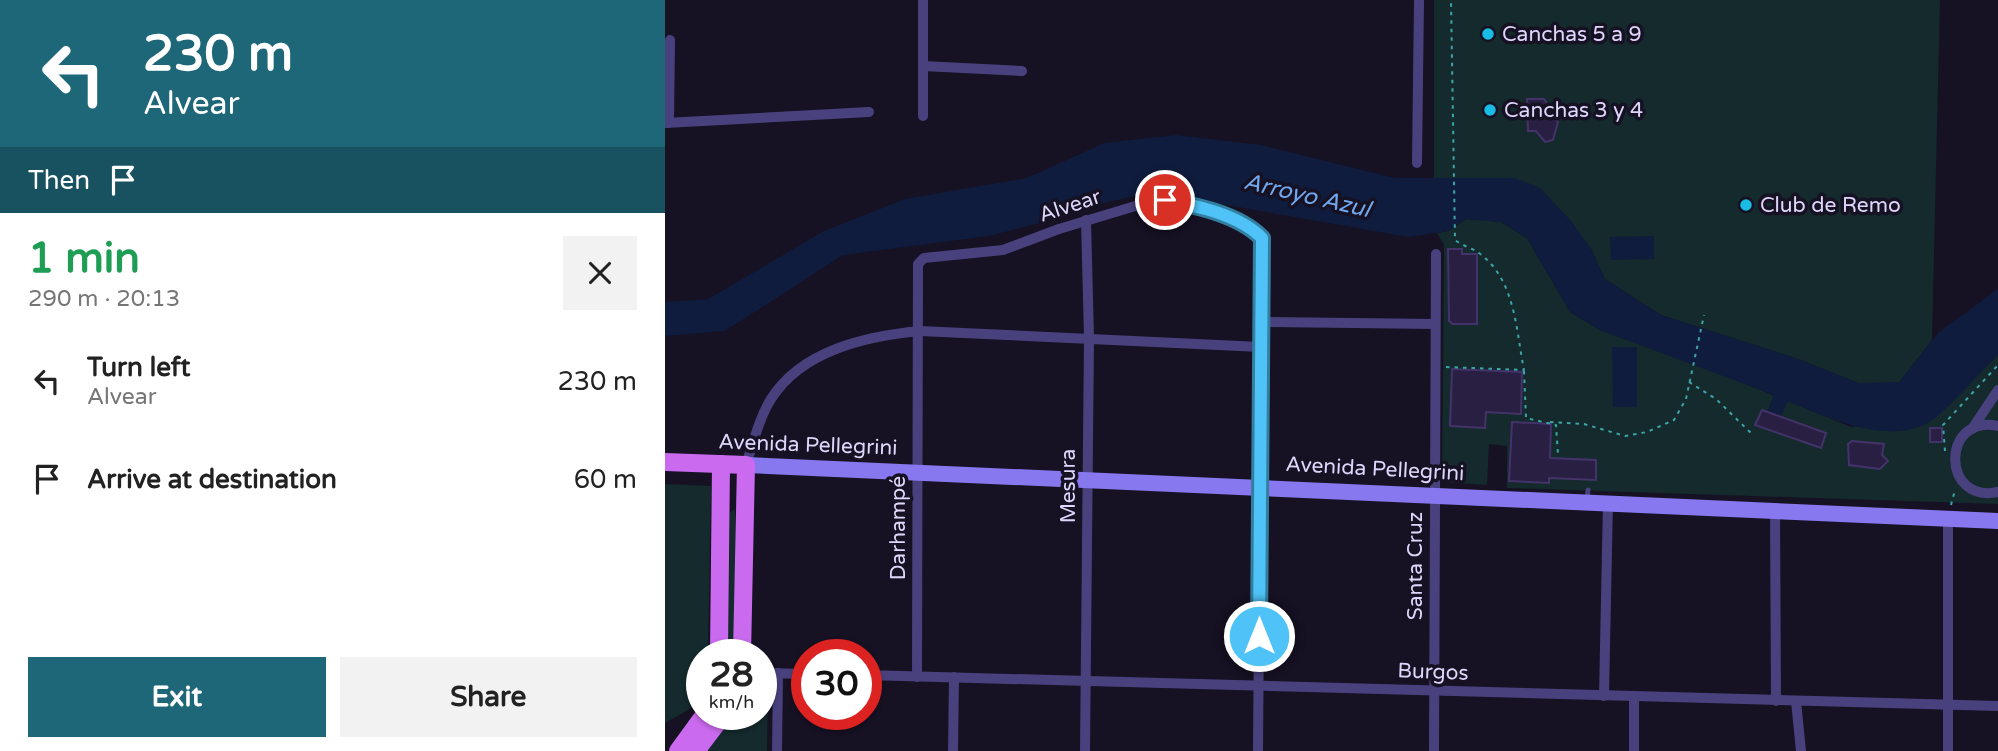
<!DOCTYPE html>
<meta charset="utf-8">
<style>
body{margin:0;font-family:"Varela Round",sans-serif;background:#f2f2f2;color:#222;height:100vh;display:flex;flex-direction:column;font-size:26px;white-space:nowrap}
*{box-sizing:border-box;margin:0}
p{font-size:23px;color:#767676}
.icon{flex:none;width:38px;height:38px;fill:none;stroke:currentColor;stroke-width:2;stroke-linecap:round;stroke-linejoin:round}
.map{position:relative;flex:1;overflow:hidden}
.side{display:flex;flex-direction:column;background:#fff;width:665px}
.side>*{flex:none}
.hud{background:#1e6779;color:#fff;overflow:hidden}
.speed{position:absolute;left:21px;top:639px;display:flex;gap:14px;font-size:35px;font-weight:700;text-align:center}
.speed>*{display:grid;place-content:center;width:91px;height:91px;border-radius:50%;background:#fff;box-shadow:0 2px 5px #0004;line-height:1}
.speed small{font-size:18px;font-weight:400}
.speed .limit{border:10px solid #d22;background:#fff;color:#111}
.pin{position:absolute;display:grid;place-items:center;width:60px;height:60px;color:#fff;margin:-30px;border:4px solid #fff;border-radius:50%;box-shadow:0 2px 7px #0007}
.me{position:absolute;width:77px;margin:-38px;rotate:0deg;stroke-linejoin:round;filter:drop-shadow(0 0 5px #0008)}
.turn{display:flex;align-items:center;gap:24px;height:147px;padding:0 28px;font-size:32px}
.turn .icon{width:91px;height:91px;stroke-width:2.5}
.turn b{display:block;font-size:49px;line-height:60px}
.then{display:flex;align-items:center;height:66px;padding:0 28px;background:#0003;gap:14px;font-size:26px}
.round{display:grid;place-items:center;flex:none;width:74px;height:74px;border-radius:0px;background:#f2f2f2}
.head{display:flex;align-items:center;justify-content:space-between;height:119px;padding:0 28px}
h1{font-size:42px;font-weight:700;line-height:52px;color:#1e9e55}
.button{display:flex;gap:14px;margin-top:auto;padding:14px 28px}
.button a{flex:1;height:80px;border-radius:0px;background:#1e6779;color:#fff;font-size:28px;font-weight:700;line-height:80px;text-align:center}
.button a+a{background:#f2f2f2;color:#222}
ul{padding:0;list-style:none}
li{display:flex;align-items:center;gap:21px;height:98px;padding:0 28px}
li div{flex:1}
li b{display:block;font-size:26px}
li em{font-style:normal}
main{display:flex;flex:1;min-height:0}
.map>svg:first-child{display:block}
.green{fill:#142a2c}
.water{fill:#0f1c3d}
.building{fill:#291f42;stroke:#44336b;stroke-width:2}
.lines{fill:none;stroke-linecap:round;stroke-linejoin:round}
.path{stroke:#3ca5a9;stroke-width:2;stroke-dasharray:3.5 5;stroke-linecap:butt}
.lane{stroke:#49417d;stroke-width:5}
.street{stroke:#49417d;stroke-width:10}
.secondary{stroke:#8778f0;stroke-width:16}
.primary{stroke:#ca6aef;stroke-width:18}
.route-casing{stroke:#337fa1;stroke-width:18}
.route{stroke:#4fc3f7;stroke-width:12}
.poi-dot{fill:#19bce4;stroke:#161123;stroke-width:2.5}
.labels{text-anchor:middle;dominant-baseline:central;stroke-width:7;stroke-linejoin:round;paint-order:stroke}
.poi-label{font-size:21px;fill:#dfd7fb;stroke:#161123;text-anchor:start}
.street-label{font-size:21px;fill:#dfd7fb;stroke:#161123}
.water-label{font-size:23px;font-style:italic;fill:#70a8ef;stroke:#161123}
</style>
<main>
<section class="side">
<div class="hud">
<div class="turn"><svg class="icon" aria-label="left" viewBox="0 0 24 24"><path d="M17 20v-9H6M10 6l-5 5 5 5"/></svg><div><b>230 m</b>Alvear</div></div>
<div class="then">Then<svg class="icon" aria-label="arrive" viewBox="0 0 24 24"><path d="M6 21V4h12l-3 4 3 4H6"/></svg></div>
</div>
<div class="head"><div><h1>1 min</h1><p>290 m · 20:13</p></div><a class="round"><svg class="icon" aria-label="close" viewBox="0 0 24 24"><path d="M6 6l12 12M18 6L6 18"/></svg></a></div>
<ul>
<li><svg class="icon" aria-label="left" viewBox="0 0 24 24"><path d="M17 20v-9H6M10 6l-5 5 5 5"/></svg><div><b>Turn left</b><p>Alvear</p></div><em>230 m</em></li>
<li><svg class="icon" aria-label="arrive" viewBox="0 0 24 24"><path d="M6 21V4h12l-3 4 3 4H6"/></svg><div><b>Arrive at destination</b></div><em>60 m</em></li>
</ul>
<div class="button"><a>Exit</a><a>Share</a></div>
</section>
<div class="map">
<svg width="1333" height="751" viewBox="0 0 1333 751">
<rect width="100%" height="100%" fill="#161123"/>
<g class="green">
<path d="M769 0H1275L1267 340 1234 383H1193L1133 359 996 315 940 279 926 249 769 180Z"/>
<path d="M801 219 836 222 862 238 905 312 935 330 1064 377 1186 427 1263 422 1333 355V504L842 488V446L824 444 822 485 777 482 779 245 772 233 783 231Z"/>
<path d="M0 484 46 486 43 654H37C37 702 43 700 0 723Z"/>
<path d="M70 509 72 654H63L65 512Z"/>
<path d="M96 682 103 688 102 751H35L63 714H96Z"/>
</g>
<g class="water">
<path d="M511 135 596 145 730 178H850L875 188 907 222 926 249 940 279 996 315 1133 359 1193 383 1234 382 1274 332 1333 289V355C1318 369 1278 415 1263 423 1219 445 1164 418 1123 401L1115 418 1102 412 1109 395 935 330 905 312 862 238 836 222 801 219 783 231 743 237 487 192 409 210 378 222 324 236 178 255 60 331 0 336V302L43 299 159 231 240 199 362 178 439 143Z"/>
<path d="M989 236V259L946 260 945 237Z"/>
<path d="M947 347H972V407H948Z"/>
</g>
<g class="building">
<path d="M862 99H879L886 110 893 122 888 140 880 142 871 131H863Z"/>
<path d="M783 249H797V254H812V324H788L784 321Z"/>
<path d="M787 369 857 372 856 414 821 412 820 428 785 426Z"/>
<path d="M1097 410 1161 433 1156 448 1090 425Z"/>
<path d="M847 422 886 424 885 458 931 460V480L884 478V483L844 481Z"/>
<rect x="1265" y="428" width="12" height="14"/>
<path d="M1187 441 1219 444 1217 455 1223 461 1215 469 1184 465 1183 444Z"/>
</g>
<g class="lines">
<g class="path">
<path d="M781 367 859 370C851 331 851 280 814 253 807 248 798 246 790 240L786 0"/>
<path d="M859 371 861 418 891 425 893 455"/>
<path d="M1024 382 1051 399 1088 435"/>
<path d="M885 422 919 424 960 436 982 432 1009 420 1021 399 1039 315"/>
<path d="M1280 451 1278 425 1333 365"/>
<path d="M1286 505 1290 490"/>
</g>
<path class="lane" d="M922 501 923 490"/>
<g class="street">
<path d="M258 66 357 71"/>
<path d="M258 116V0"/>
<path d="M0 123 204 112"/>
<path d="M4 123 5 40"/>
<path d="M752 163 754 0"/>
<path d="M597 322 770 324"/>
<path d="M1333 426C1277 413 1275 504 1333 492"/>
<path d="M1307 429 1333 390"/>
<path d="M81 465C88 444 94 418 106 399 137 350 202 336 255 331L596 347"/>
<path d="M1110 512 1111 701"/>
<path d="M96 673 142 674"/>
<path d="M201 675 1333 706"/>
<path d="M252 677 253 264 259 258 338 250 394 229 487 201 517 203 552 213 578 224 597 238 593 751"/>
<path d="M939 696 943 501"/>
<path d="M1131 701 1136 751"/>
<path d="M112 751 113 673"/>
<path d="M288 751 289 677"/>
<path d="M420 751 424 338 421 220"/>
<path d="M769 751 771 254"/>
<path d="M969 751V697"/>
<path d="M1283 751V520"/>
</g>
<path class="secondary" d="M81 465 1333 521"/>
<g class="primary">
<path d="M0 462 81 465 77 654"/>
<path d="M54 654 56 464"/>
<path d="M13 751 40 714"/>
<path d="M31 751 59 714"/>
</g>
</g>
<g class="lines">
<defs>
<path id="route" d="M500 200C532 206 573 214 597 238L594 636"/>
</defs>
<use href="#route" class="route-casing"/>
<use href="#route" class="route"/>
</g>
<g class="poi-dot">
<circle cx="823" cy="34" r="7"/>
<circle cx="825" cy="110" r="7"/>
<circle cx="1081" cy="205" r="7"/>
</g>
<g class="labels">
<g class="poi-label">
<text x="837" y="34">Canchas 5 a 9</text>
<text x="839" y="110">Canchas 3 y 4</text>
<text x="1095" y="205">Club de Remo</text>
</g>
<g class="street-label">
<text transform="translate(405 206) rotate(-18)">Alvear</text>
<text transform="translate(143 445) rotate(2)">Avenida Pellegrini</text>
<text transform="translate(710 469) rotate(3)">Avenida Pellegrini</text>
<text transform="translate(403 486) rotate(-90)">Mesura</text>
<text transform="translate(233 528) rotate(-90)">Darhampé</text>
<text transform="translate(750 566) rotate(-90)">Santa Cruz</text>
<text transform="translate(768 672) rotate(2)">Burgos</text>
</g>
<g class="water-label">
<text transform="translate(642 196) rotate(13)">Arroyo Azul</text>
</g>
</g>
</svg>
<div class="speed"><div>28<small>km/h</small></div><div class="limit">30</div></div>
<div class="pin" style="left:500px;top:200px;background:#d93025"><svg class="icon" aria-label="arrive" viewBox="0 0 24 24"><path d="M6 21V4h12l-3 4 3 4H6"/></svg></div>
<svg class="me" style="left:594px;top:636px" viewBox="-20 -20 40 40"><circle r="17" fill="#4fc3f7" stroke="#fff" stroke-width="3"/><path d="M0-11L8 9 0 5-8 9z" fill="#fff"/></svg>
</div>
</main>
